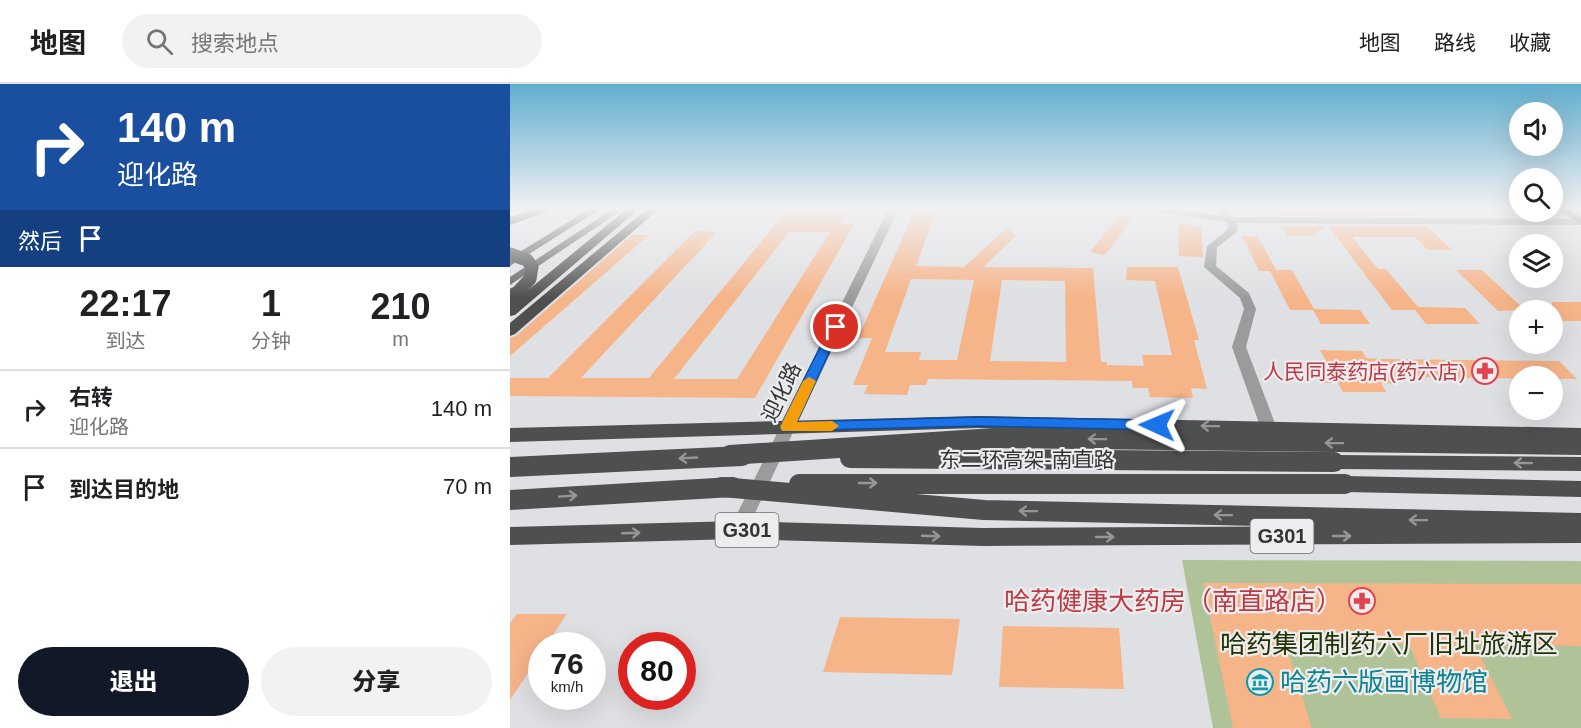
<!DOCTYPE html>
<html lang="zh">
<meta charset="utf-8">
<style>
body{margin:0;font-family:Arial,"Noto Sans SC",sans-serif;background:#f2f2f2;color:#202124;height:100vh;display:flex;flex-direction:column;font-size:22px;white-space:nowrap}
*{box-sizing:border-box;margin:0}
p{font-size:20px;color:#757577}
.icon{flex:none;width:33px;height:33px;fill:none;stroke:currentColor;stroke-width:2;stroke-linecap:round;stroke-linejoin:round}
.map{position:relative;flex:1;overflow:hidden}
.sheet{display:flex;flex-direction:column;background:#fff;width:510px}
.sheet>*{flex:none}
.top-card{background:#1a4fa0;color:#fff;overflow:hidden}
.tools{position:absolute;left:999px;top:18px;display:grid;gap:12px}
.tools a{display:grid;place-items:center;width:54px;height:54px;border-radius:50%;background:#fff;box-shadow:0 6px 24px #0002;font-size:30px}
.speed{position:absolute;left:18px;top:548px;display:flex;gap:12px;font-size:30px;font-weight:700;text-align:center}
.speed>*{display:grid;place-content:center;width:78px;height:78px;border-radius:50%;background:#fff;box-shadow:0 6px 24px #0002;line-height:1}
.speed small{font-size:15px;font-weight:400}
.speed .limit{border:9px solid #d22;background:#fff;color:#111}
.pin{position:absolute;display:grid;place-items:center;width:51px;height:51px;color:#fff;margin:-26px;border:3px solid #fff;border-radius:50%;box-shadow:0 2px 6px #0007}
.me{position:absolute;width:66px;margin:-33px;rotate:271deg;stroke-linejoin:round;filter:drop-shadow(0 0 4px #0008)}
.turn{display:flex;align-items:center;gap:21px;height:126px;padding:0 18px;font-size:27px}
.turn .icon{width:78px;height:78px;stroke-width:2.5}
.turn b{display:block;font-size:42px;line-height:51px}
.then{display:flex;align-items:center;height:57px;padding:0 18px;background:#0003;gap:12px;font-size:22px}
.eta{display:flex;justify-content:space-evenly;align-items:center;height:102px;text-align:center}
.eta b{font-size:36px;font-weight:800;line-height:42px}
.action{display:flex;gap:12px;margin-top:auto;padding:12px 18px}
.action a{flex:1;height:69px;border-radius:36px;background:#111827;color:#fff;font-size:24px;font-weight:800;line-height:69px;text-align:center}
.action a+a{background:#f2f2f2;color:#202124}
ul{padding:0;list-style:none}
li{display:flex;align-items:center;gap:18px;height:78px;padding:0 18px;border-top:2px solid #e0e0e0}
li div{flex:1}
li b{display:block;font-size:22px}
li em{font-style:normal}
header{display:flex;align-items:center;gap:36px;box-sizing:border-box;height:84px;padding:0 30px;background:#fff;border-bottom:2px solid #e0e0e0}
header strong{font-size:28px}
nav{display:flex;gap:33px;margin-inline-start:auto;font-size:21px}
.search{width:420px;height:54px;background:#f2f2f2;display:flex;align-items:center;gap:15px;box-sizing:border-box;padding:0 21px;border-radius:33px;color:#757577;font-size:22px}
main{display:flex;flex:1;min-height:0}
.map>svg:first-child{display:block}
.green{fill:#b0c398}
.building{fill:#f6b489;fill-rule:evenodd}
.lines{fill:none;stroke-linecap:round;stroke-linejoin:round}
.minor{fill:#9a9c9c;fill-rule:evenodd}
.major{fill:#616463;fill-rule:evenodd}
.highway{fill:#4d504f;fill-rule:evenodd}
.highway-bridge-far2{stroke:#4d504f;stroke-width:13}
.highway-bridge-far1{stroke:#4d504f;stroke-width:16}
.highway-bridge{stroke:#4d504f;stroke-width:20}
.oneway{stroke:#959797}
.route{fill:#1a73e8;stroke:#114b97;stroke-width:1.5}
.slow{fill:#f59e0b}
.labels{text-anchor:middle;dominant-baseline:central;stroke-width:4.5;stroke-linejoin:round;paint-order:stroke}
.shield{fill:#ededf0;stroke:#6b6c6d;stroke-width:1.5}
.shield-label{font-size:20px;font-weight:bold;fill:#333435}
.health-label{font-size:21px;fill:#be3a42;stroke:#ededf0;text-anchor:end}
.street-label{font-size:21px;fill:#333435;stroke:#ededf0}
.near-health-label{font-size:26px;fill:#be3a42;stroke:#ededf0;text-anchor:end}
.near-park-label{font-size:26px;fill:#223200;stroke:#ededf0}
.near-culture-label{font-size:26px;fill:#0d838f;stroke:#ededf0;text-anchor:start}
</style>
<header>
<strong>地图</strong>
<div class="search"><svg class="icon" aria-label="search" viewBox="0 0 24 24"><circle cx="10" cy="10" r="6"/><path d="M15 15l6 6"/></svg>搜索地点</div>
<nav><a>地图</a><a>路线</a><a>收藏</a></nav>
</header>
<main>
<section class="sheet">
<div class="top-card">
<div class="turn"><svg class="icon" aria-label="right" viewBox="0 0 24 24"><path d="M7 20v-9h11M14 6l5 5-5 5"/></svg><div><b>140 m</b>迎化路</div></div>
<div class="then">然后<svg class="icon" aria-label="arrive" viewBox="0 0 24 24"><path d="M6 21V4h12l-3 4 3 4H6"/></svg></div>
</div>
<div class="eta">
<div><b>22:17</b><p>到达</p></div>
<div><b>1</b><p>分钟</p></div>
<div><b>210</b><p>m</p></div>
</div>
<ul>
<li><svg class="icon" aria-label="right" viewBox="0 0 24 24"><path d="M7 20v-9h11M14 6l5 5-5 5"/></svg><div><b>右转</b><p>迎化路</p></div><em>140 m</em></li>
<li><svg class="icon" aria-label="arrive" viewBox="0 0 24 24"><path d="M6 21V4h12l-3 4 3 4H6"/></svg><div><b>到达目的地</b></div><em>70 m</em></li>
</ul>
<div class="action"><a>退出</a><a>分享</a></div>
</section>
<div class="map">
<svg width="1071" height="644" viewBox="0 0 1071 644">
<rect width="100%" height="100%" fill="#dfe0e3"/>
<path class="green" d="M672 476 1071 477V644H703Z"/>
<g class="building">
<path d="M279 124H341L331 140H344L245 314 0 312V294H38L185 147 207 148 71 294H139ZM279 148H320L227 295H164Z"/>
<path d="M406 124H427L406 182 454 183 498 143 506 152 473 183 583 184 591 278H597V281L634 282 632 271H662L645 197 616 196 617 183H668L689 256H684L697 305 681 304 683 314 640 313 638 304H623L622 297 418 295 416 301H400L397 311 354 310 358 301H343L362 254H348ZM401 195 464 196 447 276H409L411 268H375ZM492 196 555 197 556 278 480 277Z"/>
<path d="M759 124H897L906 132 764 131Z"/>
<path d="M609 132 623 134 595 171 580 168Z"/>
<path d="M668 139 691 143 693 173 669 172Z"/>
<path d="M771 142H815L801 152H778Z"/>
<path d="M818 142H917L942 166H918L905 153H842L868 185H876L908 223 955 224 970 240H916L905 226H882Z"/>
<path d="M122 151H139L0 272V254L6 252Z"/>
<path d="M732 152 748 153 766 186H782L804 225 850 226 860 240H811L803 226H780L760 187H749Z"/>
<path d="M946 186H972L1015 226 988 227Z"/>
<rect x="1042" y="218" width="29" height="19"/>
<path d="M810 266 852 267 856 274 871 275 1049 277 1067 295 883 293 887 300 871 299 876 308H833L828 299H813L802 277H816Z"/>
<path d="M693 499 1071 500V562L964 560 1002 635 931 634 899 560 775 558 802 644H723Z"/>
<path d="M7 530H57L36 561H32V568L0 616V539Z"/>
<path d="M330 533 450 535 442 591 313 588Z"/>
<path d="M493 542 609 544 614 605 489 603Z"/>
</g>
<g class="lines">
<g class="minor">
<path d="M379 124H389L237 446 235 451 228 454 221 451 219 446Z"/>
<path d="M637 124H657L712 132 707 124H716L722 133 1071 135V141L726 139 728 142 726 149 707 163 706 182 739 209 746 225 736 263 766 342 758 347 750 342 722 263 734 225 730 214 694 183 697 162 717 146 718 142 716 138 641 127Z"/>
</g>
<g class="major">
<path d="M81 124H92L0 182V174Z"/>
<path d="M104 124H115L0 201V193Z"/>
<path d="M1045 124H1056L1071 133V140Z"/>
</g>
<g class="highway">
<path d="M30 124H47L0 141V133Z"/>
<path d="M118 124H130L5 231 0 232V221Z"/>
<path d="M138 124H150L5 250 0 252V239Z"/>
<path d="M468 332 1071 344V358L468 344 0 358V344Z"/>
<path d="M824 371 1071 373V387L824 385 817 383 814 378 817 373Z"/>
<path d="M835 392 1071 397V413L835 408 828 406 825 400 828 394Z"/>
<path d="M228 437 473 444 1071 441V459L473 462 228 455 0 461V443Z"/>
</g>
<path class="highway-bridge-far2" d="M0 170 17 176 22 183 20 195 3 213"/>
<path class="highway-bridge-far1" d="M0 216 5 211"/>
<g class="highway-bridge">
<path d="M220 371 485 354 1071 361"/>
<path d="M340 374 824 378"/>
<path d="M0 383 232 372"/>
<path d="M289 400H835"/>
<path d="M212 403 474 426 1071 439"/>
<path d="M0 416 223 403"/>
</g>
</g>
<defs><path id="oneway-shaft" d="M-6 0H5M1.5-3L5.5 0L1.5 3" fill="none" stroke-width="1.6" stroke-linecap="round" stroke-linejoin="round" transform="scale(1.5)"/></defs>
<g class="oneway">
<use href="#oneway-shaft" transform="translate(700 342) rotate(-179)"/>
<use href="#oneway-shaft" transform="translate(587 355) rotate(-179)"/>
<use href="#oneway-shaft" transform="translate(824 359) rotate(-179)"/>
<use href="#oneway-shaft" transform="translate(178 374) rotate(177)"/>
<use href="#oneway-shaft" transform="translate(1013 379) rotate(-179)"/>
<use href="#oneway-shaft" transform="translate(358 399)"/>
<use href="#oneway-shaft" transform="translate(58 412) rotate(-4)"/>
<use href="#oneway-shaft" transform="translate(518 427) rotate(-179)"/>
<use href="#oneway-shaft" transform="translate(713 431) rotate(-179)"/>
<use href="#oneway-shaft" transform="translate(908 436) rotate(-179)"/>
<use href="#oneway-shaft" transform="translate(121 449) rotate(-2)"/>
<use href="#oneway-shaft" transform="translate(421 452) rotate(2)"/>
<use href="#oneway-shaft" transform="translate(832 452)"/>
<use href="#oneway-shaft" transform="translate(595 453)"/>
</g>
<linearGradient id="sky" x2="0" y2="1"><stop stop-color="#61adce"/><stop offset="0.58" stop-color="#f1f1f2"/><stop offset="1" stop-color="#f1f1f2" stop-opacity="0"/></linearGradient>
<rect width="1071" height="214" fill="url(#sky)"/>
<path class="route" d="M326 240 331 243 287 338 468 333 647 336 654 341 647 346 468 342 272 347 270 343 320 243Z"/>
<path class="slow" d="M299 293 306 297 287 338 322 337 329 342 322 347H272L270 343 293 297Z"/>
<defs>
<symbol id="pharmacy-ring" viewBox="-11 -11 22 22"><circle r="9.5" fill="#ededf0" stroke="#e0444e" stroke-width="1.5"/><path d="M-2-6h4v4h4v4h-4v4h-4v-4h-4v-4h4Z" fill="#e0444e"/></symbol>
<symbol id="museum-ring" viewBox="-11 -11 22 22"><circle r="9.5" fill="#ededf0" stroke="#0f9aa8" stroke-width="1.5"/><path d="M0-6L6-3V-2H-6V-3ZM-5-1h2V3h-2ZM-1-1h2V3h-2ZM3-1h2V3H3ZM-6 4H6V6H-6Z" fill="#0f9aa8"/></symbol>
</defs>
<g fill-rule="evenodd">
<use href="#pharmacy-ring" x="960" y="272" width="30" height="30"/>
<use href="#pharmacy-ring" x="837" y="502" width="30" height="30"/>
<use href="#museum-ring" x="735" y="583" width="30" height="30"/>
</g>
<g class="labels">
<g class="shield">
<rect x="205.5" y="429" width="63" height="34" rx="4.5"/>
<rect x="740.5" y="435" width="63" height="34" rx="4.5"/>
</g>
<g class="shield-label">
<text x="237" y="446">G301</text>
<text x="772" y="452">G301</text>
</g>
<g class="health-label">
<text x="956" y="287">人民同泰药店(药六店)</text>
</g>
<g class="street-label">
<text transform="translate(271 308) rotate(-64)">迎化路</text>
<text x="517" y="375">东二环高架-南直路</text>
</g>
<g class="near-health-label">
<text x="832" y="517">哈药健康大药房（南直路店）</text>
</g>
<g class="near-park-label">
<text x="879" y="560">哈药集团制药六厂旧址旅游区</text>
</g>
<g class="near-culture-label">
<text x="770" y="598">哈药六版画博物馆</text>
</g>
</g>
</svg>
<div class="tools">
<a><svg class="icon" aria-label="sound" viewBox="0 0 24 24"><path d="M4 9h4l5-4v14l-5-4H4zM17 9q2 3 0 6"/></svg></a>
<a><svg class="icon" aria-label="search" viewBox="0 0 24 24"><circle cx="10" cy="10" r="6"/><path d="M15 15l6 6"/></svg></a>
<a><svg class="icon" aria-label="layers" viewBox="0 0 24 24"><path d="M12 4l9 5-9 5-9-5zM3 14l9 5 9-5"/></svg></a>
<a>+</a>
<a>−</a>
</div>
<div class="speed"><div>76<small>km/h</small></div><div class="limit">80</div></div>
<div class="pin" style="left:326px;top:243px;background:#d93025"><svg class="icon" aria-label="arrive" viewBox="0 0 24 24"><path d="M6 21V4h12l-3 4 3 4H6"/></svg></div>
<svg class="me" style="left:647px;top:341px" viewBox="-20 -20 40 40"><path d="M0-17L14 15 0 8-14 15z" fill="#1a73e8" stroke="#fff" stroke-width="4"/></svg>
</div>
</main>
